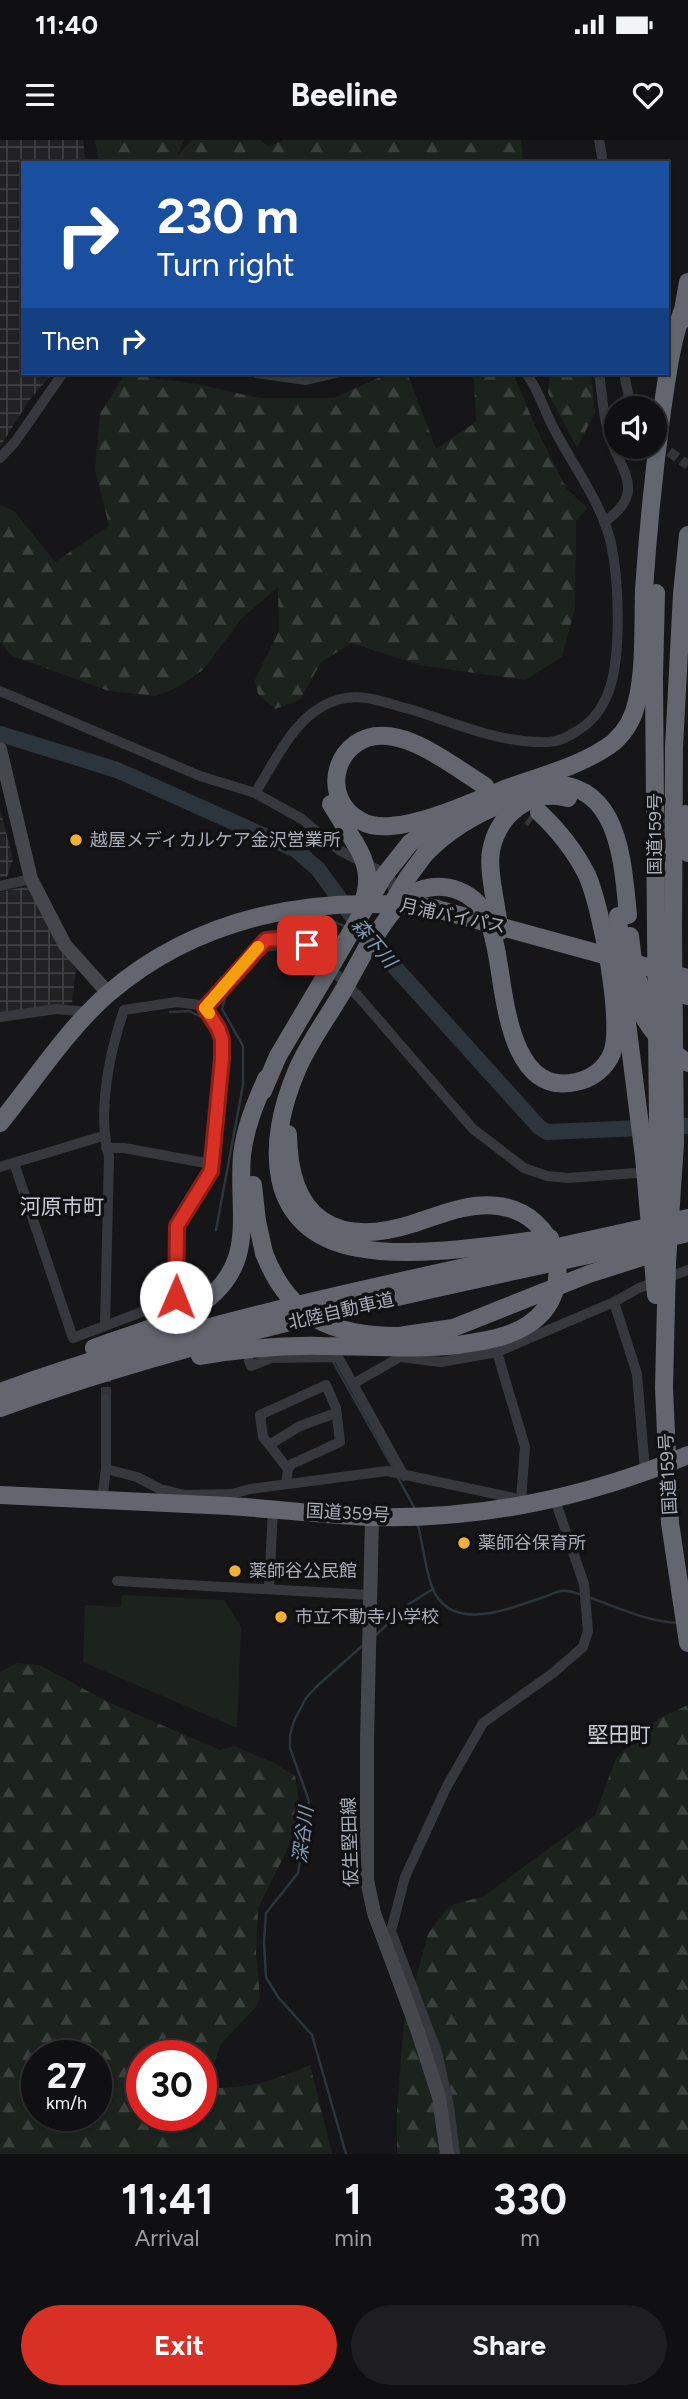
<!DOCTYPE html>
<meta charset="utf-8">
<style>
body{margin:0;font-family:Figtree,"Noto Sans JP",sans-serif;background:#1e1e20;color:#f1f3f6;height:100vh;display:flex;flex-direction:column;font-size:26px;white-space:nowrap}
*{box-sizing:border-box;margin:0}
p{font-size:23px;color:#9c9d9f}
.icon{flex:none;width:38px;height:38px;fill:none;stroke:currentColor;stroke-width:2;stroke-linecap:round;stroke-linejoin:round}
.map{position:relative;height:2014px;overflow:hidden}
.drawer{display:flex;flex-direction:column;background:#101012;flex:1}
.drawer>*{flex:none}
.hud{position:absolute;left:21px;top:21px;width:648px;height:214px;border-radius:0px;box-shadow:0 2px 5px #0004,0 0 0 2px #303032;background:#1a4fa0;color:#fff;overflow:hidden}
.tools{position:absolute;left:604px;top:256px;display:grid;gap:14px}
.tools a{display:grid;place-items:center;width:63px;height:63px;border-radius:50%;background:#101012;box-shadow:0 2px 5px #0004,0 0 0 2px #303032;font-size:35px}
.speed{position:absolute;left:21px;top:1900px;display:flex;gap:14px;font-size:35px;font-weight:700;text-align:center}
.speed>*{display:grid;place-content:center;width:91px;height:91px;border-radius:50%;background:#101012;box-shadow:0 2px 5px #0004,0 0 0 2px #303032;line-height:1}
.speed small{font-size:18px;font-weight:400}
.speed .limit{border:10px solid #d22;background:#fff;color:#111}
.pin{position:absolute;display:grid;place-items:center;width:60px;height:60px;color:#fff;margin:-30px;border-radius:14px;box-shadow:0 4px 10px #0006}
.me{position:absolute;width:77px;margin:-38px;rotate:1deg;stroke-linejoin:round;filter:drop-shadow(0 0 5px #0008)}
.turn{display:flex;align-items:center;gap:24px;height:147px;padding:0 21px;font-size:32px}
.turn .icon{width:91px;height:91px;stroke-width:2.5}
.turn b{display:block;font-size:49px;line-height:60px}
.then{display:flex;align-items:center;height:66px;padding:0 21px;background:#0003;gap:14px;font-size:26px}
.eta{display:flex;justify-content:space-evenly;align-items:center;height:119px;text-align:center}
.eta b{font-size:42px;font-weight:700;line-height:49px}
.primary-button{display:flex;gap:14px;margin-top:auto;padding:14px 21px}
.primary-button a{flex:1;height:80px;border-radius:42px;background:#d93025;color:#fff;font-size:28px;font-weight:700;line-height:80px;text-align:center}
.primary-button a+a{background:#1e1e20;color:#f1f3f6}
.status{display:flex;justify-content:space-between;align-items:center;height:49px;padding:0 35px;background:#101012;direction:ltr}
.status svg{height:19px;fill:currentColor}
header{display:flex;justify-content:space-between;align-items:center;height:91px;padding:0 21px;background:#101012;font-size:32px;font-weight:700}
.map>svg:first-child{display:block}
.industrial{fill:url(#industrial-grid)}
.forest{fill:url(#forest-firs);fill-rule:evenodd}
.green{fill:#1c231d}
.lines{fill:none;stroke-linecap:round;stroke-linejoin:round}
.stream{stroke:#2c353c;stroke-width:2.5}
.river{stroke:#2c353c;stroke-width:16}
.street-tunnel{stroke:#333438;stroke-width:10;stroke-dasharray:10 5;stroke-linecap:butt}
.highway-tunnel{stroke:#333438;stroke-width:18;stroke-dasharray:18 9;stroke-linecap:butt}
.street{stroke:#37383d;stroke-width:10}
.secondary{stroke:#45474d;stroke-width:14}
.highway{stroke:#63666e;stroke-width:18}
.highway-bridge{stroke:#63666e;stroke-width:18}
.route-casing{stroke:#8d1f18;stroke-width:18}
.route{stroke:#d93025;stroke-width:12}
.slow{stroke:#f59e0b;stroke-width:12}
.poi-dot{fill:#f2b134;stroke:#111113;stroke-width:2.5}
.labels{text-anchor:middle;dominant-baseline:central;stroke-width:7;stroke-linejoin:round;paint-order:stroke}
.street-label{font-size:18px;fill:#a8adb8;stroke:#111113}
.poi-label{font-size:18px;fill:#a8adb8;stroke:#111113;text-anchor:start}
.water-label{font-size:19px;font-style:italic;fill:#7f9bb3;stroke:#111113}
.quarter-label{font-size:21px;fill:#c9ccd4;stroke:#111113}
</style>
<div class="status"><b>11:40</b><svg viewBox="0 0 49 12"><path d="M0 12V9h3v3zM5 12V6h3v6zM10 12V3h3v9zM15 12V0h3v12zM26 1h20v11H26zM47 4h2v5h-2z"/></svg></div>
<header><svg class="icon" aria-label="menu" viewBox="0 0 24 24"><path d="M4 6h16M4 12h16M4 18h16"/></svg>Beeline<svg class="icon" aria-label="heart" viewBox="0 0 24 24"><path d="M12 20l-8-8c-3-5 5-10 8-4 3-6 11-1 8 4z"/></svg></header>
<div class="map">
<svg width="688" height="2014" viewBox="0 0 688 2014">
<defs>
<pattern id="industrial-grid" width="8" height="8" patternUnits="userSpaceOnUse" patternTransform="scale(1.75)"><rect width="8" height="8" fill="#222225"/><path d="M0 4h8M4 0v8" fill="none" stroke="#3f3f43"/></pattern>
<pattern id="forest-firs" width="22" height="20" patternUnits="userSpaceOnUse" patternTransform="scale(1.75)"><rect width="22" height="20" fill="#1c231d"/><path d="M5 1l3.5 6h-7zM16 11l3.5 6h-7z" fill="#3a403c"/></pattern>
</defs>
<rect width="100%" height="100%" fill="#161618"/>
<g class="industrial">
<path d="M0 0H83L86 23H23V233H53L30 259 0 307Z"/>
<path d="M0 668 13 720 7 737 0 738Z"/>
<path d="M29 746 53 798 76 829 72 863 0 875V752Z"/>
</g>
<g class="forest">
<path d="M95 0H184L177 16 192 0H261L268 7 283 0H521L523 23H99Z"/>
<path d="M389 233H407L436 309 476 282 474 238 471 233H513L535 286 566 348 587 368 576 381 575 468 562 517 525 540 419 525 352 503 321 522 300 560 275 569 258 554 255 540 279 491 278 447 241 479 204 529 178 547 156 556 109 551 12 516 0 502V365L14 371 55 422 109 386 95 330 100 274 125 234 196 244 260 258H334Z"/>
<path d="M550 233H591L595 272 577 308 548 253Z"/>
<path d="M17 1523 39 1525 108 1562 220 1610 234 1606 276 1624 295 1636 299 1661 295 1694 258 1768 256 1813 260 1858 255 1868 221 1904 212 1928V1939L219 1948C252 1948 281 1938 310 1925L332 2014H0V1532ZM96 1916V1976H37V1916ZM201 1916V1976H142V1916Z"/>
<path d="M688 1565V2014H397V1970L404 1882 428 1794 449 1766 484 1756 595 1675 616 1618 660 1578Z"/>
</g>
<path class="green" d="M122 1455 224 1460 241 1487 237 1588 83 1522 85 1465 121 1467Z"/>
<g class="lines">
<g class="stream">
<path d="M310 789 324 777 346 787"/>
<path d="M261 811 292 808"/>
<path d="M170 872 189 871 203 878 205 877"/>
<path d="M216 1090 243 945V906L222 869 227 852 239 837"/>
<path d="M332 1220 394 1330"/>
<path d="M397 1336 414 1367"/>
<path d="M418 1385C423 1405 425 1428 432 1447 450 1494 508 1469 541 1458 548 1456 554 1452 561 1451 569 1450 575 1453 582 1455"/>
<path d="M588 1457C618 1467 647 1482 679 1483"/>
<path d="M376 1495 409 1464 433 1449"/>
<path d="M346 2014 312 1895 278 1857 266 1837 264 1802 266 1773 298 1733 309 1661 290 1608V1595L294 1581 306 1558 316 1547 362 1506"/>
</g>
<path class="river" d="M0 594 117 630 296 710 318 729 365 794 539 987 547 992 688 986"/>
<g class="street-tunnel">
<path d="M657 303 688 325"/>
<path d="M106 1232V1259"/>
</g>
<path class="highway-tunnel" d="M507 661 533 679"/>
<g class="street">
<path d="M599 0 603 23"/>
<path d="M256 233 306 240 336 233"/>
<path d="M599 233C602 252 603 273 608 292 618 329 650 351 604 382"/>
<path d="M624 233 631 268"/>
<path d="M0 318 15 302 63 233"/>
<path d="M0 551 200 636 255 653 302 679 339 710 384 733 391 740 395 756"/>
<path d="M255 653C277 619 295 573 337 560 361 552 386 563 409 569 453 582 501 604 548 602 558 602 568 597 577 591 589 584 599 573 605 560 623 526 619 441 611 403 601 361 571 323 552 285 543 267 538 249 526 233"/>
<path d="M0 746 31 739"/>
<path d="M205 868 266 800 290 798 307 805 358 856 473 989 524 1028 547 1036 568 1038 650 1032"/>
<path d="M0 877 56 869 90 872"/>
<path d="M106 1008H124L211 1024"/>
<path d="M14 1023 73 1198 168 1162 176 1157 177 1086 211 1031 222 919V899L213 878 205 868 200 865 177 862 124 870"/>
<path d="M0 1027 103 996"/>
<path d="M614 1162 637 1234 645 1331"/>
<path d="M105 1186 109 1017C97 972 109 914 124 870"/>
<path d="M497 1212 525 1307 521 1360"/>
<path d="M249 1221 251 1226 271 1218 338 1217 404 1336"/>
<path d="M353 1244 400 1217 441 1222 497 1212 614 1162 639 1148 688 1130"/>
<path d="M269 1305 300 1286 336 1273"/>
<path d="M106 1329 137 1337 160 1349 185 1355 232 1354"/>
<path d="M286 1343 288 1329 263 1297 260 1275 326 1245 336 1268 340 1302 292 1324 288 1329"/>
<path d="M102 1360 106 1329V1259"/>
<path d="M224 1366 232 1354 250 1349 387 1331 523 1360"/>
<path d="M117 1441 370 1455"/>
<path d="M269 1449 273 1369"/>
<path d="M455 2014 449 1966 437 1912 391 1791 405 1737 446 1648 483 1583 553 1533 583 1507 588 1491 584 1444 554 1357 552 1358"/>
</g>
<g class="secondary">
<path d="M0 609 31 739 65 805 108 853"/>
<path d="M372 1377 367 1601V1740L374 1773 417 1889 439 1957 447 2014"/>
</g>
<g class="highway">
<path d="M681 181 688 142"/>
<path d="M485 646C458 629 418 598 387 596 337 591 316 657 361 681 370 686 381 687 391 686 427 683 469 663 502 650 537 637 585 625 614 602 626 591 634 577 637 561 645 529 643 484 644 450 648 390 654 330 662 271 667 238 671 204 682 172"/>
<path d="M529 646C618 630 622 713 628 775"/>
<path d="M331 664 355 703"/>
<path d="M685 674 688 713"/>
<path d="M410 703 445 678"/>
<path d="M425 714C452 686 485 668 522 657"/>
<path d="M493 749C491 737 489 723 491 711 498 674 531 648 568 658"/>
<path d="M656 792 654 537 656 453"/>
<path d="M673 792 674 607 682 454 688 395"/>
<path d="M497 814C505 857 510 957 576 942 592 939 606 928 612 913 624 883 601 766 587 735 575 711 559 691 539 672"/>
<path d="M343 851C328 877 309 902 297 930 266 1002 263 1091 358 1108 413 1119 495 1105 550 1098"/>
<path d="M687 856 688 853"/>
<path d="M263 951 278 916 323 840"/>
<path d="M0 983C34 941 68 888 109 853 200 775 317 754 433 768L688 838"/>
<path d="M288 994C289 1079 335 1109 415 1083"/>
<path d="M253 1045 257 1081 264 1113"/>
<path d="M399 1196 453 1188 589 1134 664 1110"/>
<path d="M94 1208C128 1195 166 1186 198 1166 259 1125 237 1076 242 1015 245 988 255 964 266 939"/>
<path d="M200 1216C240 1209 282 1205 323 1206 369 1206 413 1210 458 1205"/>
<path d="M0 1252C223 1171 458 1131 688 1078"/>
<path d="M0 1268C222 1187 458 1145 688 1093"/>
<path d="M0 1355C76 1359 152 1362 229 1366 276 1369 324 1375 372 1377 480 1380 589 1357 688 1315"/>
</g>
<g class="highway-bridge">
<path d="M355 703C367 722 371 740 363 762"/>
<path d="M493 749 500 791"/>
<path d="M390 767 408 737 425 714"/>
<path d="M618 776 624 859 644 1017 656 1155"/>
<path d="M656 792 659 1077"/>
<path d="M673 792 675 1004 667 1122 664 1248 670 1383 688 1503"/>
<path d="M630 796 634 828 644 858"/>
<path d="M366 810C378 793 389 772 405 759 431 738 467 745 485 773 492 785 494 800 497 814"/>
<path d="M323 840 383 737 410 703"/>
<path d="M629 845C640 877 660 905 688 923"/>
<path d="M343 851 371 800"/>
<path d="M415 1083C442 1074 470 1062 498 1066 558 1073 580 1150 529 1184 509 1198 482 1201 458 1205"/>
<path d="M264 1113C289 1178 333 1196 399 1196"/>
</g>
</g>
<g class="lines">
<defs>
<path id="route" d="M176 1157 177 1086 211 1031 222 919V899L218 888 205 868 266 800 290 798 307 805"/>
</defs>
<use href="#route" class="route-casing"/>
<use href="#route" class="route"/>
<path class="slow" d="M209 873 205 868 258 807"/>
</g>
<g class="poi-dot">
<circle cx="76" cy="700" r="7"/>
<circle cx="464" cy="1403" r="7"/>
<circle cx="235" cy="1431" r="7"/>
<circle cx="281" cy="1477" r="7"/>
</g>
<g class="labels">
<g class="street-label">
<text transform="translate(655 694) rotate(-90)">国道159号</text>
<text transform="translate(453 776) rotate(12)">月浦バイパス</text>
<text transform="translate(341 1171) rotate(-13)">北陸自動車道</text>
<text transform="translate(668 1334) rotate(-93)">国道159号</text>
<text transform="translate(348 1373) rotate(3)">国道359号</text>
<text transform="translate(350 1702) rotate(-92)">仮生堅田線</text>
</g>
<g class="poi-label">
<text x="90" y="700">越屋メディカルケア金沢営業所</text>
<text x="478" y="1403">薬師谷保育所</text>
<text x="249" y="1431">薬師谷公民館</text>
<text x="295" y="1477">市立不動寺小学校</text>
</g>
<g class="water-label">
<text transform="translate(374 803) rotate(50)">森下川</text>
<text transform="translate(303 1695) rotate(-83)">深谷川</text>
</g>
<g class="quarter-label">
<text x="62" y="1066">河原市町</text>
<text x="619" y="1594">堅田町</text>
</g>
</g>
</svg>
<div class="tools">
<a><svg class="icon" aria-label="sound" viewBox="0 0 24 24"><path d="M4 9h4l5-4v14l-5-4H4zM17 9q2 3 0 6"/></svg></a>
</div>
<div class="speed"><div>27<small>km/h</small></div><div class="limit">30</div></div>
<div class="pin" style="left:307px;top:805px;background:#d93025"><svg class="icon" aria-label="arrive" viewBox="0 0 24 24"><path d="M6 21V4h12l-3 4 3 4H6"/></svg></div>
<svg class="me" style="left:176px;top:1157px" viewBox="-20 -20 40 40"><circle r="19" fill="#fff"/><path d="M0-13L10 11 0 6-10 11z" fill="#d93025"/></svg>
<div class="hud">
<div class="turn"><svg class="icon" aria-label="right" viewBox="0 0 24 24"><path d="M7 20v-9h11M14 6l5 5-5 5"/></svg><div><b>230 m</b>Turn right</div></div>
<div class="then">Then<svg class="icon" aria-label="right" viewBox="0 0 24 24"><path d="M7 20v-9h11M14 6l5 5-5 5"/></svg></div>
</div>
</div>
<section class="drawer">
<div class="eta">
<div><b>11:41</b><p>Arrival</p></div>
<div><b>1</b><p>min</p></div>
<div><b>330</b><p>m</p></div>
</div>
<div class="primary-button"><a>Exit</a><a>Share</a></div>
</section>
